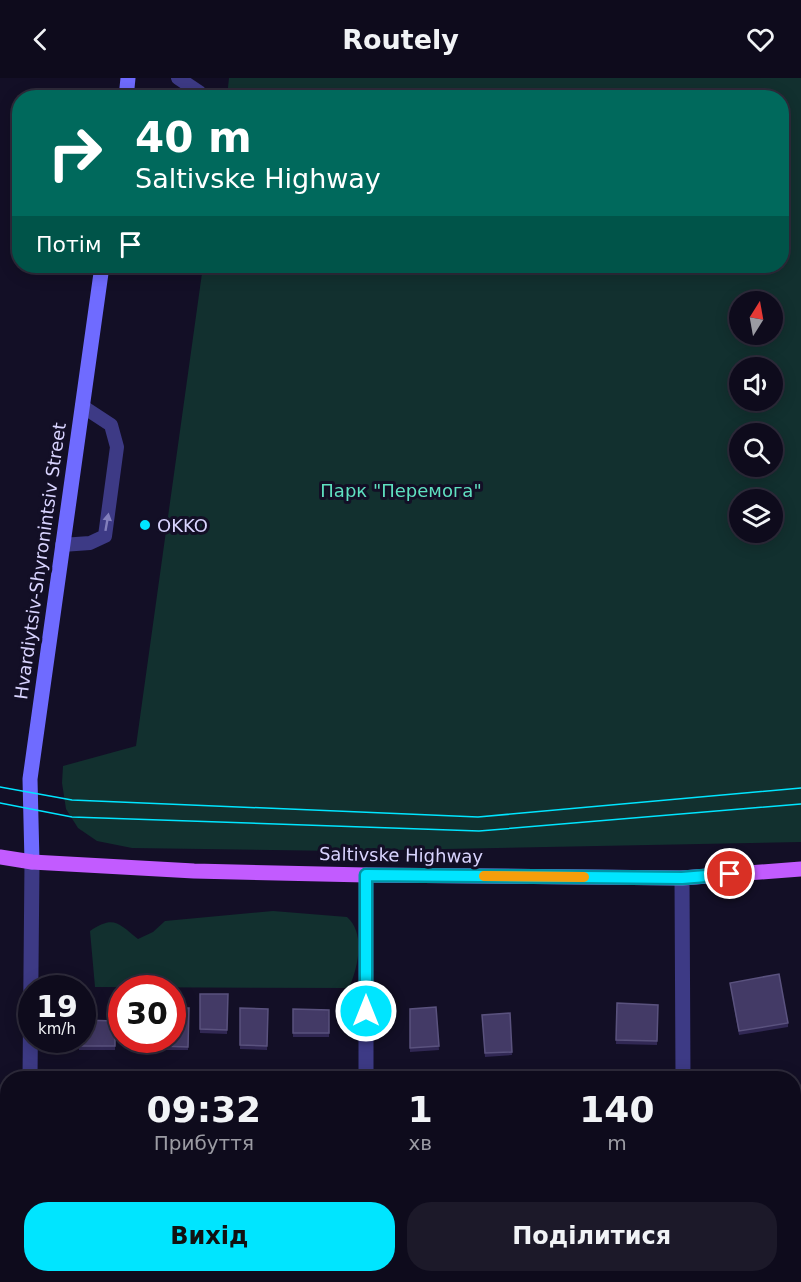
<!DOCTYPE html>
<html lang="uk">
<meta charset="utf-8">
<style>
body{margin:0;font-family:"DejaVu Sans",sans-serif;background:#1c1929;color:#f1f3f6;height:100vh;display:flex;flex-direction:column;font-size:22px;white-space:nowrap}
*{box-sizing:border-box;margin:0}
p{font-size:20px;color:#9b9ba3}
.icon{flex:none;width:33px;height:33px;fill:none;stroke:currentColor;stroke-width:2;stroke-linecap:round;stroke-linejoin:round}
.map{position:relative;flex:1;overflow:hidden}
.panel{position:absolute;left:0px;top:993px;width:801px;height:212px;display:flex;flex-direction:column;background:#0e0b1c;border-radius:24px 24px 0 0;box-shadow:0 3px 15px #0003,0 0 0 2px #2e2b3b}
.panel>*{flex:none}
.guide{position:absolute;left:12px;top:12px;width:777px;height:183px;border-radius:24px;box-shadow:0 3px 15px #0003,0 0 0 2px #2e2b3b;background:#00695c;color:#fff;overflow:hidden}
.needle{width:39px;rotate:11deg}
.tools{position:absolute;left:729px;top:213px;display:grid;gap:12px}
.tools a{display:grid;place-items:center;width:54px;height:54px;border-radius:50%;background:#0e0b1c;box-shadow:0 3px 15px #0003,0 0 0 2px #2e2b3b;font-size:30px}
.speed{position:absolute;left:18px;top:897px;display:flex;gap:12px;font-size:30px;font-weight:700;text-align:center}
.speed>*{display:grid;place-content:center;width:78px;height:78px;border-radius:50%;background:#0e0b1c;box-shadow:0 3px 15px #0003,0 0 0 2px #2e2b3b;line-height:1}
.speed small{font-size:15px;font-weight:400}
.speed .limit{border:9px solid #d22;background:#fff;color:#111}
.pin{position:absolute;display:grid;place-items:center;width:51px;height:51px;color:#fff;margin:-26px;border:3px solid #fff;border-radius:50%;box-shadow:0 2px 6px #0007}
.me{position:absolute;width:66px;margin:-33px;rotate:0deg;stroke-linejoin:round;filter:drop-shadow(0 0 4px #0008)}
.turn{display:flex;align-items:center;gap:21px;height:126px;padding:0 24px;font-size:27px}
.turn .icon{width:78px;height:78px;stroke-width:2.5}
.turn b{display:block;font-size:42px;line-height:51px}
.then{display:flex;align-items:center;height:57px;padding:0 24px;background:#0003;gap:12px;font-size:22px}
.eta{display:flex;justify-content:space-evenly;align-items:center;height:102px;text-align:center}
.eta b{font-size:36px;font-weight:700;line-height:42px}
.cta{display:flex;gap:12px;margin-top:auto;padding:12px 24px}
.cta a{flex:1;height:69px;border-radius:24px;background:#00e5ff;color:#111;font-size:24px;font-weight:700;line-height:69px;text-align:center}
.cta a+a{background:#1c1929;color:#f1f3f6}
header{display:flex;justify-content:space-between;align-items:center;height:78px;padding:0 24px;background:#0e0b1c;font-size:27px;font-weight:700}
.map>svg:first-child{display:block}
.green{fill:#12302f;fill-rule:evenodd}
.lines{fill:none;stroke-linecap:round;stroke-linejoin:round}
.service{stroke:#3d3a85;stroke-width:14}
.minor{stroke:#3d3a85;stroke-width:15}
.secondary{stroke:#6f6bff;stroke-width:15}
.primary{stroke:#c25bff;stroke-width:15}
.tram{stroke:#00e5ff;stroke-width:1.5}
.wall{fill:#312854}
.building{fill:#433a66;stroke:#5a527e;stroke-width:1.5}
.oneway{fill:#837fbc}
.route-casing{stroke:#0095a6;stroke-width:15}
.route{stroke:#00e5ff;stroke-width:10}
.slow{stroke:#f59e0b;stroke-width:10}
.poi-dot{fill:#00e5ff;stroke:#130f26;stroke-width:2}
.labels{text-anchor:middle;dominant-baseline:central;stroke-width:6;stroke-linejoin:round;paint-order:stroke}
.park-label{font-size:18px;fill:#5fe0c0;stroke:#130f26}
.poi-label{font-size:18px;fill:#d9d4ff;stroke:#130f26;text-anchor:start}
.street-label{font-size:18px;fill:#d9d4ff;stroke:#130f26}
</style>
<header><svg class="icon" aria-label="back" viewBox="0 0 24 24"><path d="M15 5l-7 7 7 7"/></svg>Routely<svg class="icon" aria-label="heart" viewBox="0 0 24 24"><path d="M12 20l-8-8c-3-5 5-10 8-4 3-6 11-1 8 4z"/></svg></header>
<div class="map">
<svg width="801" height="1204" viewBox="0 0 801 1204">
<rect width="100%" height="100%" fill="#130f26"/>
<g class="green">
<path d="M229 0H801V764L341 773 132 770 97 763 78 750 66 731 62 705 63 688 136 668 203 188H782V20L227 19ZM740 224H772V256H740ZM740 290H772V322H740ZM740 356H772V388H740ZM740 422H772V454H740Z"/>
<path d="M273 833 347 839C366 856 358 889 349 910L95 909 90 853C114 837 118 845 138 861L153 854 165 843Z"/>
</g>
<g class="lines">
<g class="service">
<path d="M178 0 199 14 204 20"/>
<path d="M62 467 90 465 105 458 117 369 111 347 82 328"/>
</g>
<g class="minor">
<path d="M366 797V1000"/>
<path d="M682 800 683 1000"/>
<path d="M30 1000 32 784"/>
<path d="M366 1197V1204"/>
<path d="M685 1197V1204"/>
<path d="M29 1204V1197"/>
</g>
<g class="secondary">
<path d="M126 20 128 0"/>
<path d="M32 784 30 701 102 188"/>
</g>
<path class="primary" d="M0 779 32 784 194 793 366 797 682 800 801 791"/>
<g class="tram">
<path d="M0 709 72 722 478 739 801 710"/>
<path d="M0 725 72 739 479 753 801 726"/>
</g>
</g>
<g class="wall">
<path d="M730 905 788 945V949L739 957Z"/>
<path d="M200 916H228L227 956 200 955Z"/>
<path d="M617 925 658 927 657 967 616 966Z"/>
<path d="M436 929 439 972 410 974V931Z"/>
<path d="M189 930 188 972H162V962Z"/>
<path d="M240 930 268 931 267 972 240 971Z"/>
<path d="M293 931 329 932V959H293Z"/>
<path d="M510 935 512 977 485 979 482 937Z"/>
<path d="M115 943V972H79V962Z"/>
<rect x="292" y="1197" width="35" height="1"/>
<rect x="731" y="1197" width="38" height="5"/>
</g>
<g class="building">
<path d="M779 896 788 945 739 953 730 905Z"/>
<path d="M200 916H228L227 952 200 951Z"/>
<path d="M617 925 658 927 657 963 616 962Z"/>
<path d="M436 929 439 968 410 970V931Z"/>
<path d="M172 930H189L188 969 162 968V962H172Z"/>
<path d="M240 930 268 931 267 968 240 967Z"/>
<path d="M293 931 329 932V955H293Z"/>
<path d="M510 935 512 974 485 975 482 937Z"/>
<path d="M82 942 115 943V968H79V962H82Z"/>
<path d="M0 1027H2L0 1056Z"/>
<rect x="731" y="1197" width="38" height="1"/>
</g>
<defs><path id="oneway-solid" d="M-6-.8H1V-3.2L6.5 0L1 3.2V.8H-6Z" transform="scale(1.5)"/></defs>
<use class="oneway" href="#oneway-solid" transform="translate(107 444) rotate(-80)"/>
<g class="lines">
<defs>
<path id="route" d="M366 933V797L682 800 730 796"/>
</defs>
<use href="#route" class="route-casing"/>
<use href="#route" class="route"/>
<path class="slow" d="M484 798 584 799"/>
</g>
<circle class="poi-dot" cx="145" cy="447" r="6"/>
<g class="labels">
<g class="park-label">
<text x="401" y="412">Парк "Перемога"</text>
</g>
<g class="poi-label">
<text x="157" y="447">OKKO</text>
</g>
<g class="street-label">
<text transform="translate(40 483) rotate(-82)">Hvardiytsiv-Shyronintsiv Street</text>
<text transform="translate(401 777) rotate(1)">Saltivske Highway</text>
</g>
</g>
</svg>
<div class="tools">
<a><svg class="needle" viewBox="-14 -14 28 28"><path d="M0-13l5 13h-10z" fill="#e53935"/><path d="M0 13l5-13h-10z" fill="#9b9ba3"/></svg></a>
<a><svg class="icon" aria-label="sound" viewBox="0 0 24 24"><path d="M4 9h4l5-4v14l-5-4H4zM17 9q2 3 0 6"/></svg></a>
<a><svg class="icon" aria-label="search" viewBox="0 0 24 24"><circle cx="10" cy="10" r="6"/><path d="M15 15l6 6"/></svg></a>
<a><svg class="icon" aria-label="layers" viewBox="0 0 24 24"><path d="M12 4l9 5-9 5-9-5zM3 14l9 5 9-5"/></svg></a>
</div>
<div class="speed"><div>19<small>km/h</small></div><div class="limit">30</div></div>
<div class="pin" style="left:730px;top:796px;background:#d93025"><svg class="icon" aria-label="arrive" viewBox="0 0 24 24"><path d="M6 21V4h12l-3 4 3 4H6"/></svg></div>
<svg class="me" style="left:366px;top:933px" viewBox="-20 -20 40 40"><circle r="17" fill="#00e5ff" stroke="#fff" stroke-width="3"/><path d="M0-11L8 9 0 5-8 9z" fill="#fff"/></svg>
<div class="guide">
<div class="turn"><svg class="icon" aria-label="right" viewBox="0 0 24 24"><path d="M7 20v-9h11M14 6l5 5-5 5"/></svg><div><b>40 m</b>Saltivske Highway</div></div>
<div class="then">Потім<svg class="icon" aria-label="arrive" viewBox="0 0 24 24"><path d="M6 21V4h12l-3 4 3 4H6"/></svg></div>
</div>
<section class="panel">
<div class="eta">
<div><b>09:32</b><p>Прибуття</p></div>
<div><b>1</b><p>хв</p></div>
<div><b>140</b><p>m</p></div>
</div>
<div class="cta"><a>Вихід</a><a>Поділитися</a></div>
</section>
</div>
